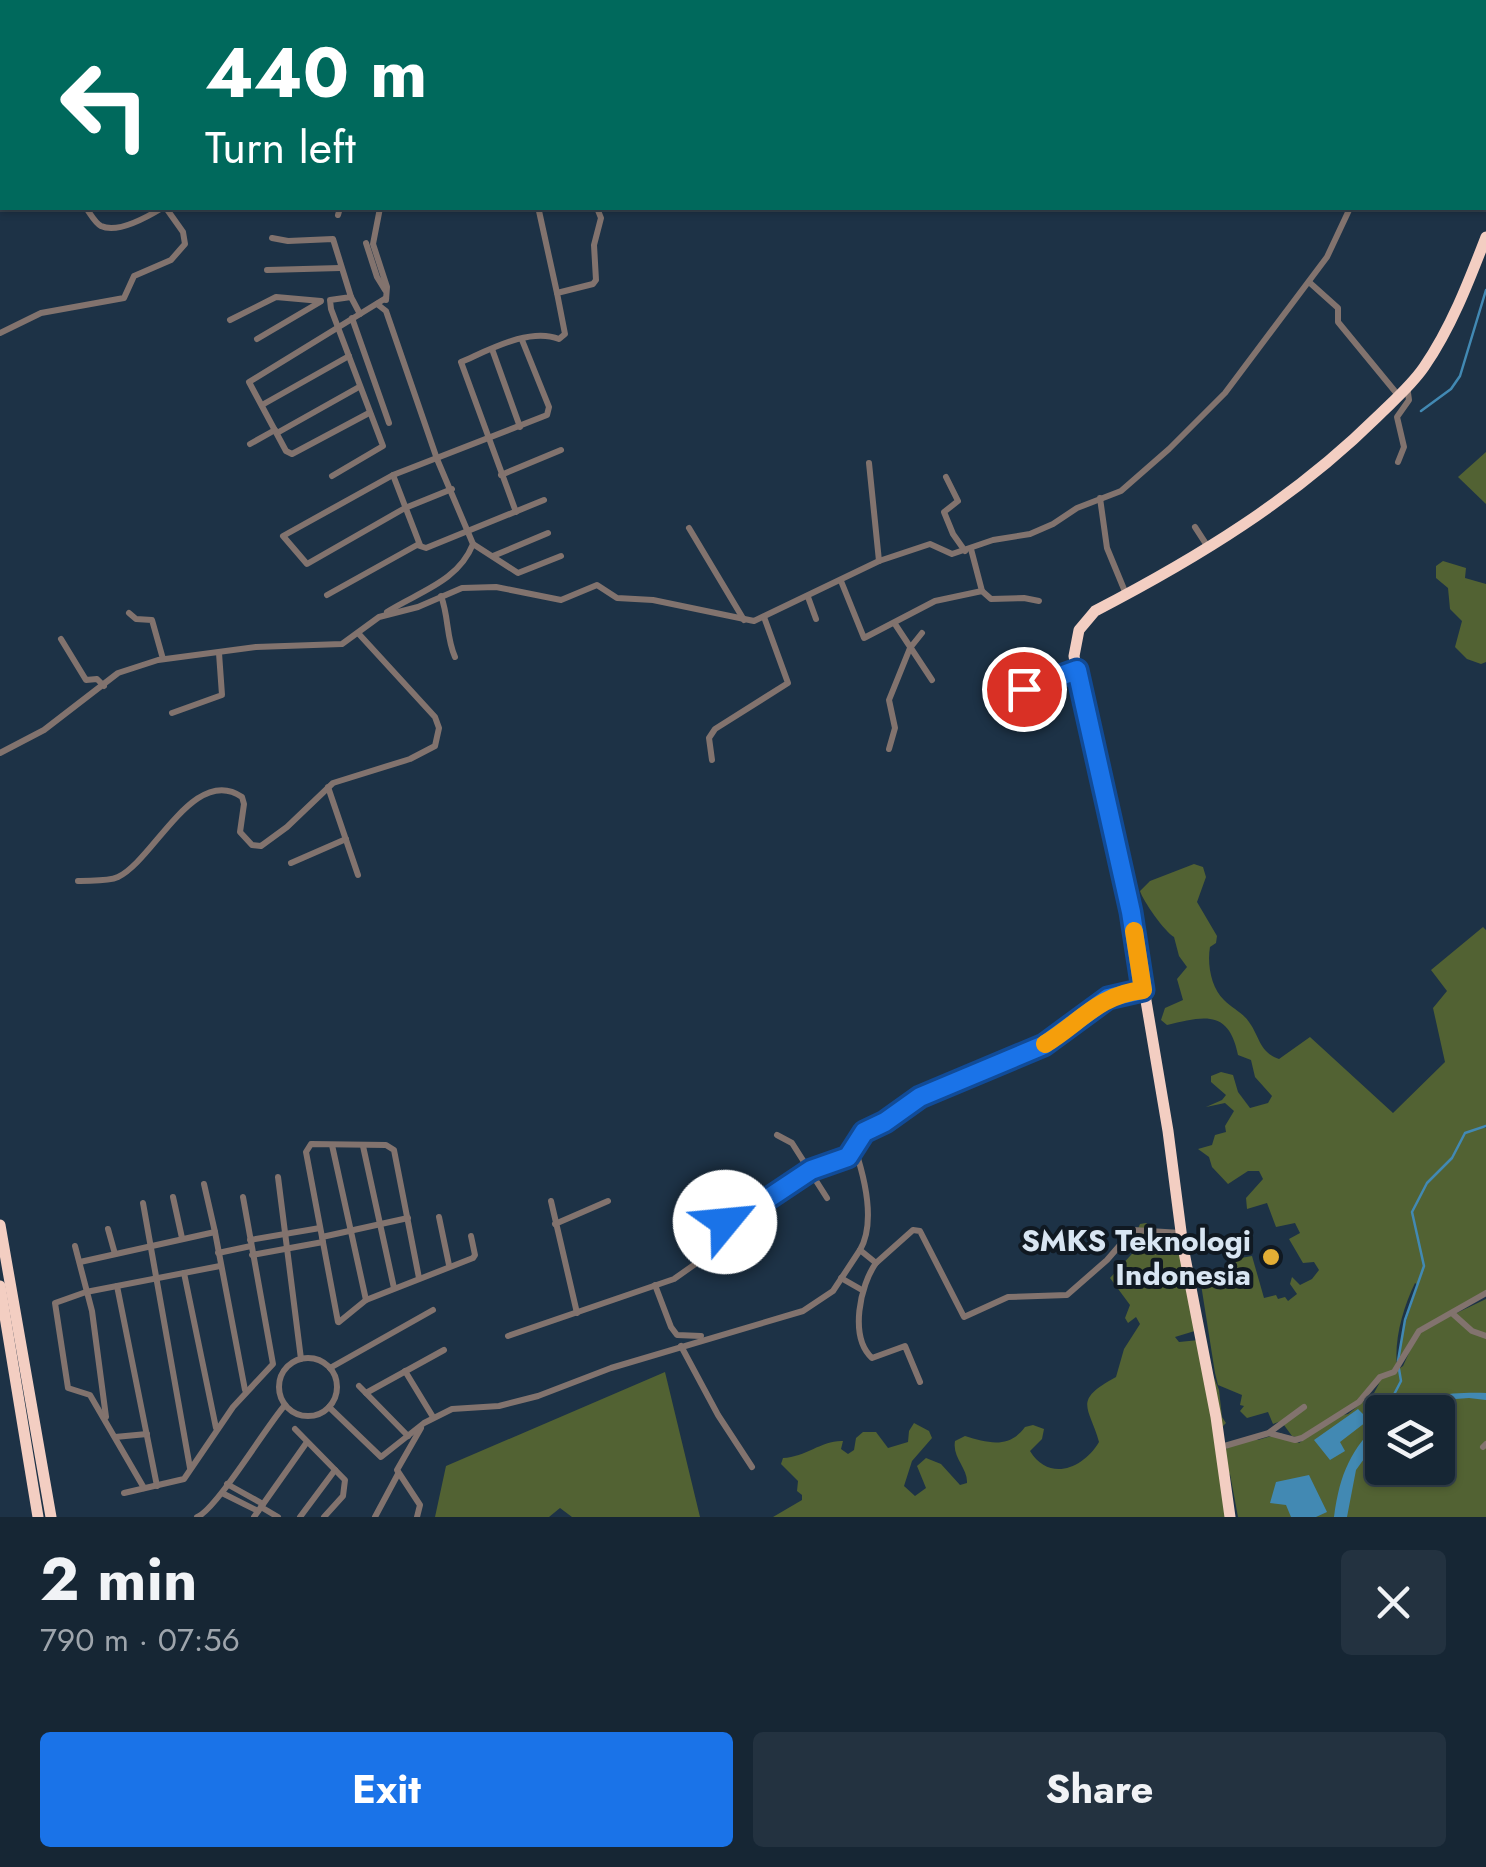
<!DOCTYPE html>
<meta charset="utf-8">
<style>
body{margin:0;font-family:Jost,sans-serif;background:#233240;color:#f1f3f6;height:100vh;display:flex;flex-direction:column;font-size:38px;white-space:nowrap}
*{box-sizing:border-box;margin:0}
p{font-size:32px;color:#9ea5ac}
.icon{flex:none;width:55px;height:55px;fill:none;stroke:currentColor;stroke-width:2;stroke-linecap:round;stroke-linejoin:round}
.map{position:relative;height:1517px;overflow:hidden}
.details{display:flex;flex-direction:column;background:#162634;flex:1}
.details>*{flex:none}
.hud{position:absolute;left:0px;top:0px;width:1488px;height:210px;box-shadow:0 2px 8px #0004,0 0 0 2px #35434f;background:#00695c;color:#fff;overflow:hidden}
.controls{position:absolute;left:1365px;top:1395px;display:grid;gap:20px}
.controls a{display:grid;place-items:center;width:90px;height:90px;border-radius:10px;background:#162634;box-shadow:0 2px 8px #0004,0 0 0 2px #35434f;font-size:50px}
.pin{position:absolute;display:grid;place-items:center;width:85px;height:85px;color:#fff;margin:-42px;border:5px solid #fff;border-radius:50%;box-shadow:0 2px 10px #0007}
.me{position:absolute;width:110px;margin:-55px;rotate:62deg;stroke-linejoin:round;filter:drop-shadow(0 0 8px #0008)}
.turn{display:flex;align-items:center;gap:35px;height:210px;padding:0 40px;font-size:45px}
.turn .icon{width:130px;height:130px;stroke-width:2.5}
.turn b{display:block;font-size:70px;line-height:85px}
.round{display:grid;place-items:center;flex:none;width:105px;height:105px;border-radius:10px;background:#233240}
.head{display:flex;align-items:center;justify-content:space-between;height:170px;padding:0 40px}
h1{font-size:60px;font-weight:700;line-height:75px}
.primary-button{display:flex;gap:20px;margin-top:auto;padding:20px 40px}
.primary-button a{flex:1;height:115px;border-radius:10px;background:#1a73e8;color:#fff;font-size:40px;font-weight:700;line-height:115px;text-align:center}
.primary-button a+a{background:#233240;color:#f1f3f6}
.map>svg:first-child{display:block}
.green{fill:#526233;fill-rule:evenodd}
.water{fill:#4289b3}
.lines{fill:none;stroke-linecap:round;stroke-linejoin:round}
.stream{stroke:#4289b3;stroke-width:2.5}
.street{stroke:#82736e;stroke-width:6}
.highway{stroke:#f3cec2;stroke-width:11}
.route-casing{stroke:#114b97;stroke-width:25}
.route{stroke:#1a73e8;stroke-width:18}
.slow{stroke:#f59e0b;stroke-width:18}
.poi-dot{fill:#e3ae35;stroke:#101922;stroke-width:4}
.labels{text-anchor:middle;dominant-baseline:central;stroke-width:8;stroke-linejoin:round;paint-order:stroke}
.poi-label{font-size:30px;font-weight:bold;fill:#d8e5f2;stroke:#101922;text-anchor:end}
</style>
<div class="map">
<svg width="1486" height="1517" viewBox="0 0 1486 1517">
<rect width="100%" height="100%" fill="#1d3246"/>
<g class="green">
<path d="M24 0H444L27 2Z"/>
<path d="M1486 452V504L1458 477Z"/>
<path d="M1443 561 1466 568 1465 578 1486 584V662L1481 664 1467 659 1455 647 1462 621 1450 609 1448 588 1436 578V566Z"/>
<path d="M1194 864 1203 867 1206 877 1197 902 1217 936 1216 943 1210 947C1207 964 1211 988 1224 1000 1232 1008 1243 1013 1249 1022 1260 1037 1259 1052 1279 1059L1310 1037 1393 1113 1445 1062 1433 1008 1447 991 1431 970 1483 927 1486 930V1125L1478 1128H1486V1296L1419 1328 1399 1361 1403 1330 1418 1285 1415 1283C1403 1308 1394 1339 1397 1367L1366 1395 1300 1438 1292 1436 1281 1421 1273 1424 1268 1412 1247 1418 1240 1411 1244 1406 1240 1405 1242 1395 1218 1385 1215 1373 1200 1278 1231 1274 1229 1260 1252 1256 1264 1298 1276 1295 1278 1299 1285 1297 1288 1301 1297 1294 1290 1284 1292 1277 1300 1285 1312 1279 1319 1270 1314 1262 1303 1263 1289 1239 1300 1233 1295 1223 1276 1227 1267 1203 1247 1209 1246 1198 1263 1179 1259 1171H1248L1228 1184 1212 1167 1209 1157 1198 1149 1212 1145 1215 1135 1226 1132 1225 1126 1234 1111 1225 1103 1206 1107 1222 1100 1226 1095 1211 1082V1076L1221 1072 1233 1075 1238 1092 1250 1108 1268 1103 1272 1096 1255 1077 1251 1060 1238 1055C1229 1009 1204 1016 1167 1025L1161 1020 1165 1008 1183 1000 1177 979 1187 967 1179 956 1174 937C1165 932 1143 901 1140 891L1150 881Z"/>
<path d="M1146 1223 1164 1237 1180 1233 1198 1330 1175 1337 1179 1342 1199 1340 1219 1390 1222 1417 1226 1423 1218 1431 1226 1449 1230 1445 1254 1437 1258 1440 1281 1433 1299 1443 1338 1416 1348 1414 1374 1393 1381 1380 1403 1366 1419 1331 1486 1299V1517H1238L1230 1474 1222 1480 1229 1517H773L802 1500V1495L797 1491 798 1481 781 1464 783 1458C806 1457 822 1440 843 1441L841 1449 848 1454 854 1450 856 1438 863 1432H876L888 1448 908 1442 909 1431 914 1423 929 1431 932 1438 912 1461 904 1486 915 1496 926 1488 917 1466 926 1458 941 1464 960 1485 967 1483C968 1468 952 1458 955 1441L965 1436C988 1443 1009 1449 1025 1427L1033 1425 1044 1429 1042 1439 1030 1451C1049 1482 1083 1469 1099 1442 1089 1406 1072 1401 1116 1377L1124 1349 1140 1324 1136 1317 1128 1323 1125 1318 1130 1305 1110 1278 1140 1245 1135 1235 1140 1224ZM1382 1412H1438V1468H1382Z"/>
<path d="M665 1372 700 1517H572L560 1508 549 1517H435L446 1466Z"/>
</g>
<g class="water">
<path d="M1486 1393V1400L1469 1398 1442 1400 1416 1412H1391C1419 1395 1453 1392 1486 1393Z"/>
<path d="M1358 1409 1367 1418 1366 1422 1340 1442 1345 1451 1330 1460 1314 1440Z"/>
<path d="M1382 1418V1434L1356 1470 1347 1517H1334C1340 1472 1351 1450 1382 1418Z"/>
<path d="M1309 1475 1327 1512 1316 1517H1291L1286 1505 1270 1503 1276 1482Z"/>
</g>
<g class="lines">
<g class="stream">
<path d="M1421 411 1451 389 1460 376 1486 290"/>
<path d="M1398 1361 1405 1320 1424 1266 1412 1212 1427 1183 1452 1158 1465 1133 1486 1126"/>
<path d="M1385 1412 1401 1381 1399 1369"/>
</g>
<g class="street">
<path d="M1290 0 1291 2"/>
<path d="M1335 0 1336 2"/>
<path d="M1374 0 1375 2"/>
<path d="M1182 2 1187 0"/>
<path d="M0 40 2 41"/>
<path d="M1485 87 1486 88"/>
<path d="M0 205 2 204"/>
<path d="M86 208C90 213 95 223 101 226 118 234 149 216 162 208"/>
<path d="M380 208 373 244 387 287 386 300"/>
<path d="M539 211 557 293"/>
<path d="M338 215 340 208"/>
<path d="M272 238 288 241 333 239 351 297 330 300 331 309 383 446 332 476"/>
<path d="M366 243 377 277 385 290"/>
<path d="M267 270 340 268"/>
<path d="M1309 282 1338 308V322L1398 395"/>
<path d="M351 297 360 314"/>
<path d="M377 304 386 311 437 459 473 544C458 582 418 592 387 612"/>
<path d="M352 318 389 423"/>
<path d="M230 320 276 297 321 301"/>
<path d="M0 333 41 313 124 298 134 276 171 260 185 244 183 232 166 208"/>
<path d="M257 339 320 302"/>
<path d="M492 349 520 427"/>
<path d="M262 405 349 356"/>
<path d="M369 413 292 454 286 451 249 382 386 298"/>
<path d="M277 433 359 387"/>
<path d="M250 444 275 430"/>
<path d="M1398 462 1404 447 1397 417 1409 400 1407 386"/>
<path d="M869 463 879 561"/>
<path d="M393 475 420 545"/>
<path d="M501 475 561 450"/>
<path d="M946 477 958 501 944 512 953 534 965 551"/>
<path d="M452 489 405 508 307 564 283 536 393 475 547 415 549 407 522 340"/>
<path d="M1100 498 1107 548 1126 594"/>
<path d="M516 512 461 362C489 350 530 327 559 339L565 334 557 293 593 284 596 280 594 245 601 218 597 208"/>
<path d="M1195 527 1208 547"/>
<path d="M689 528 744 620"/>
<path d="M473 544 518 573 561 556"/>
<path d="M971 549 982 591"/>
<path d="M493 556 548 533"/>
<path d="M841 581 864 638 935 601 982 591 991 599 1024 598 1039 601"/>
<path d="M327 595 417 545 426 548 544 500"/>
<path d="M441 596C449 617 446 637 455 657"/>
<path d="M808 597 816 619"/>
<path d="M129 613 136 619 152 620 163 659"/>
<path d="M895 624 932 680"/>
<path d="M61 639 86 680 97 679 104 686"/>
<path d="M1000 663 1016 688 1021 690 1076 670"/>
<path d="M172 713 222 695 219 653"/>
<path d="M889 749 895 728 889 700 910 648 922 633"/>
<path d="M0 753 44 730 118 673 158 660 256 647 342 644 379 617 418 607 462 588 496 587 561 600 597 585 617 598 653 600 754 621 879 561 930 544 952 554 993 540 1030 534 1053 524 1077 508 1121 491 1169 449 1225 393 1327 257 1350 208"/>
<path d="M712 760 709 738 715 729 788 683 764 617"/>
<path d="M328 787 358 875"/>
<path d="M291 863 346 839"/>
<path d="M78 881C91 880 107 882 118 877 154 860 194 764 242 797L244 804 240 832 252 845 261 846 287 827 333 783 410 759 435 746 439 728 435 717 358 633"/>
<path d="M777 1135 792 1143 827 1198"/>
<path d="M332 1145 366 1300"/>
<path d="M363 1146 394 1288"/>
<path d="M855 1149C865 1179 876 1222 860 1250L876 1263C860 1285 849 1337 872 1358L905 1346 920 1382"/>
<path d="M278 1177 301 1359"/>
<path d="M204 1184 215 1232"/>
<path d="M173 1197 182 1238"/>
<path d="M551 1201 577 1313"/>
<path d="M143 1203 190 1468"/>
<path d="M439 1217 449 1265"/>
<path d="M706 1223 725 1220"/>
<path d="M555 1224 608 1201"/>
<path d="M108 1229 115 1254"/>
<path d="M322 1237 408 1218"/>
<path d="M250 1240 320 1228"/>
<path d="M75 1246 92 1311 106 1417"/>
<path d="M218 1253 251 1246"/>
<path d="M252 1255 323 1242"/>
<path d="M80 1262 215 1232 245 1390"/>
<path d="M876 1263 913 1230 920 1231 964 1317 1008 1297 1067 1295 1107 1260 1133 1230 1181 1233"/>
<path d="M184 1273 216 1428"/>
<path d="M841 1278 862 1290"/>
<path d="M655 1285 671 1327 677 1335 701 1336"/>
<path d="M117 1286 157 1486"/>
<path d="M1453 1314 1472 1331 1486 1336"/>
<path d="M338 1322 306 1152 311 1144 386 1145 394 1150 419 1278"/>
<path d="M339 1322 366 1300 473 1258 475 1255 471 1236"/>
<path d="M508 1336 674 1279 725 1243V1220L728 1215 765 1201 808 1171 847 1157 864 1132 885 1122 916 1099 1044 1045 1108 998 1143 990"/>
<path d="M681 1346 718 1415 752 1467"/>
<circle cx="308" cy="1387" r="29"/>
<path d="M330 1368 433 1310"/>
<path d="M405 1371 433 1417"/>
<path d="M359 1386 408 1436"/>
<path d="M366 1393 444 1350"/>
<path d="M329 1407 381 1457 424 1423 452 1409 499 1406 538 1396 611 1368 803 1311 833 1291 860 1250"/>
<path d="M295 1429 345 1480 343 1496 324 1517"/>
<path d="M1270 1432 1304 1407"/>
<path d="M115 1437 147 1434"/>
<path d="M1221 1447 1269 1433 1295 1440 1302 1438 1359 1402 1380 1377 1394 1372 1419 1331 1486 1293"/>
<path d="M1483 1447 1486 1444"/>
<path d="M227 1484 263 1504"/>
<path d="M144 1488 90 1395 68 1388 55 1303 86 1292 220 1266"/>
<path d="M124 1493 184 1479 233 1407 273 1364 243 1197"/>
<path d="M222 1493 258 1511"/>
<path d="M261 1507 278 1517"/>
<path d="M197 1517C216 1510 265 1428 285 1405"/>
<path d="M254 1517 307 1442"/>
<path d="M300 1517 335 1470"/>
<path d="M375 1517 398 1474"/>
<path d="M417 1517 420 1505 397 1470 421 1428"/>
</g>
<g class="highway">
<path d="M0 1225 51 1517"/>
<path d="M0 1286 38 1517"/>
<path d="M1230 1517 1216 1417 1183 1247 1168 1131 1131 912 1084 711 1074 656 1079 630 1095 611C1197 558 1294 499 1377 417 1393 401 1411 386 1424 367 1451 328 1469 281 1486 237"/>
</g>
</g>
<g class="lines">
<defs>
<path id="route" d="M725 1222 728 1215 766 1200 811 1170 848 1157 864 1132 885 1122 920 1097 1044 1045 1108 998 1143 990 1131 912 1077 670 1024 689"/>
</defs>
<use href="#route" class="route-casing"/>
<use href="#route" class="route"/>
<path class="slow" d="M1045 1044C1081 1022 1098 995 1143 990L1134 931"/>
</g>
<circle class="poi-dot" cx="1271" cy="1257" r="10"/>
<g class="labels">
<g class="poi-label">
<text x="1251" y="1240">SMKS Teknologi<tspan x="1251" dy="34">Indonesia</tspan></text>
</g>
</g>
</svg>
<div class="controls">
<a><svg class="icon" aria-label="layers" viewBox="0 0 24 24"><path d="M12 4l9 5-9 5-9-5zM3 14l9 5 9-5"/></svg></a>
</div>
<div class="pin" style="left:1024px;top:689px;background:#d93025"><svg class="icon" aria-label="arrive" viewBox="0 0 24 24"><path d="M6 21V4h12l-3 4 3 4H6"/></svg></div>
<svg class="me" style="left:725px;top:1222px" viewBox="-20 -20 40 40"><circle r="19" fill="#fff"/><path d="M0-13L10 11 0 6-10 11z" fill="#1a73e8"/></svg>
<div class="hud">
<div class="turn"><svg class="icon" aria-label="left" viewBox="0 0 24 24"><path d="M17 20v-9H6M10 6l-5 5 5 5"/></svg><div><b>440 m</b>Turn left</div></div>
</div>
</div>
<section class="details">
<div class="head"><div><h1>2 min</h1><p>790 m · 07:56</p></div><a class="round"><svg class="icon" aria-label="close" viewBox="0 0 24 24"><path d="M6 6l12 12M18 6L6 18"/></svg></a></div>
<div class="primary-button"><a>Exit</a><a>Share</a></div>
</section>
